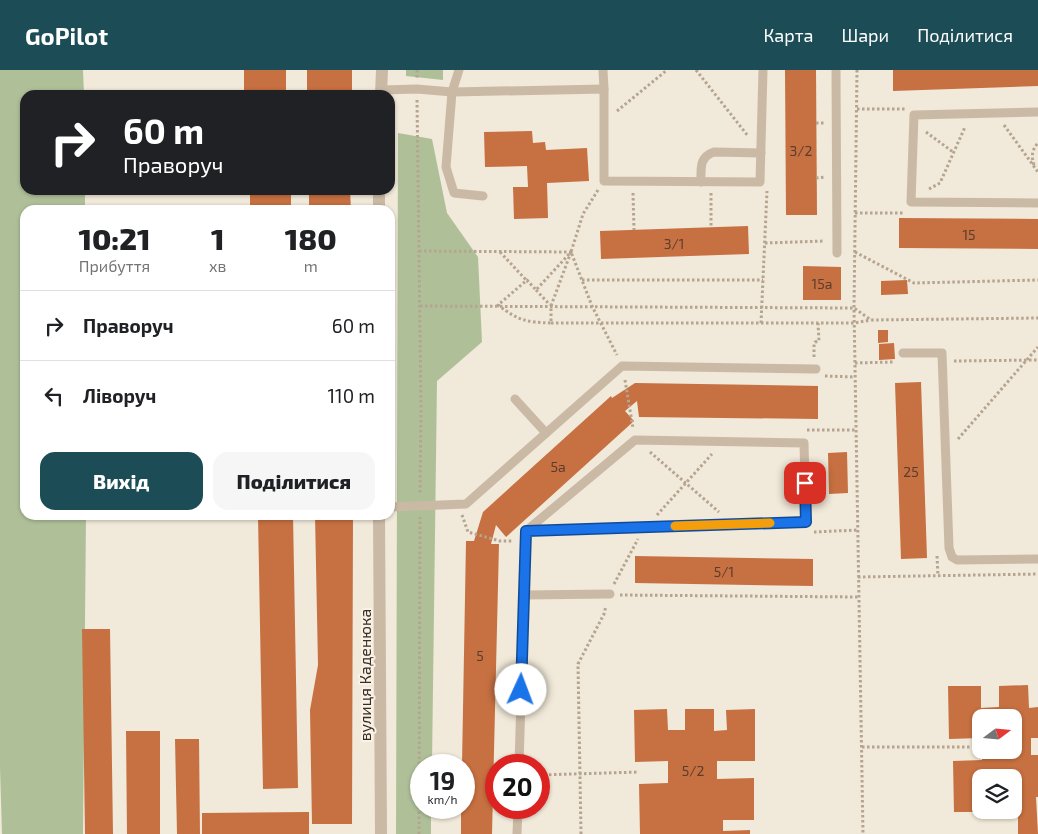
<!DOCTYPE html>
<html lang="uk">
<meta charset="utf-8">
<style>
body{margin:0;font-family:"Exo 2",sans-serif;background:#f6f6f6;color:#202124;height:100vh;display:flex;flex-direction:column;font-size:19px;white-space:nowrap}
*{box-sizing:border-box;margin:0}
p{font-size:16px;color:#757577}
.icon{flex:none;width:28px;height:28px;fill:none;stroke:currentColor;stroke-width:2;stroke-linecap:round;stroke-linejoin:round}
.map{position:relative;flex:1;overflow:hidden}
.drawer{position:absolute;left:20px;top:135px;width:375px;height:315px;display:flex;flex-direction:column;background:#fff;border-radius:15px;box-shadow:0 1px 4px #0004}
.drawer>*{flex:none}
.top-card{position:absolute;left:20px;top:20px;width:375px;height:105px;border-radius:15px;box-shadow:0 1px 4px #0004;background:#202124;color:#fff;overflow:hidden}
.needle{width:32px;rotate:74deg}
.fabs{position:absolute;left:972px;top:639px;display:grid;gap:10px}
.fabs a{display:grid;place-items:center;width:50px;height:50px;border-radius:10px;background:#fff;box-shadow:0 1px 4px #0004;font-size:25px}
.speed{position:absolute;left:410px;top:684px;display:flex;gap:10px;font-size:25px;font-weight:700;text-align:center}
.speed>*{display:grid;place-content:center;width:65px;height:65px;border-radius:50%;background:#fff;box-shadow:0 1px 4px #0004;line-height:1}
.speed small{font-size:12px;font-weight:400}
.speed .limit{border:8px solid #d22;background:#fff;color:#111}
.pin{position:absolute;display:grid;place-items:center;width:42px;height:42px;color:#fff;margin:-21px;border-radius:10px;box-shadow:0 2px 8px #0006}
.me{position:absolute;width:55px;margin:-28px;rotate:2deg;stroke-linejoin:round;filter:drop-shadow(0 0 4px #0008)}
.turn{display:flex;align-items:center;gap:18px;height:105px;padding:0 20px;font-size:22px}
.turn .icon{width:65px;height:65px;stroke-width:2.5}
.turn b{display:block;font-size:35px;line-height:42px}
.eta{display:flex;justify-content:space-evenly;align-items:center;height:85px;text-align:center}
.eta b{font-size:30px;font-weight:800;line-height:35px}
.cta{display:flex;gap:10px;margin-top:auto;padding:10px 20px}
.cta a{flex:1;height:58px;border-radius:15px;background:#1c4d57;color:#fff;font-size:20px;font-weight:800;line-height:58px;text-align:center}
.cta a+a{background:#f6f6f6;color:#202124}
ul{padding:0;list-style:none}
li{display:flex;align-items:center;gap:15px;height:70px;padding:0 20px;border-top:1px solid #e0e0e0}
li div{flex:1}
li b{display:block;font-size:19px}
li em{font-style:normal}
header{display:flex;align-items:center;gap:30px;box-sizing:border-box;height:70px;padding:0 25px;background:#1c4d57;color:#fff}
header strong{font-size:24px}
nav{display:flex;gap:28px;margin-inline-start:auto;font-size:18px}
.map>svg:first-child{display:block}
.green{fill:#afc099}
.building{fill:#c77041}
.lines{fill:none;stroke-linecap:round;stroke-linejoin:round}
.path{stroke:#b5a48f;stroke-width:3;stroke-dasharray:2.5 2.5;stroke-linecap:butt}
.service{stroke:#cabaa5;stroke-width:9}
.tertiary{stroke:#cabaa5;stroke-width:12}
.route-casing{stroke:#114b97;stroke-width:12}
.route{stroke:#1a73e8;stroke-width:9}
.slow{stroke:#f59e0b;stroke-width:9}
.labels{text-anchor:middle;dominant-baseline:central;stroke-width:4;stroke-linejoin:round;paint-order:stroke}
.number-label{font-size:14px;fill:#5a3e2d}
.street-label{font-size:16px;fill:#352d26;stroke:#f9f2e5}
</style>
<header>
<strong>GoPilot</strong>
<nav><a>Карта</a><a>Шари</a><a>Поділитися</a></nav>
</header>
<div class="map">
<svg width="1038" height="764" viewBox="0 0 1038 764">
<rect width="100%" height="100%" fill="#f1e9d9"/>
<g class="green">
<path d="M0 0H83L84 25H25V120H85V140H25V445H86L83 764H2L0 698Z"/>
<path d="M406 0H443V10L406 6Z"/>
<path d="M398 63 432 69 447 143 478 187 482 272 437 311 432 695H421V738H431V764H396Z"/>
</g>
<g class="building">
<rect x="244" y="0" width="42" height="25"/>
<rect x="307" y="0" width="45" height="25"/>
<path d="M785 0H816L817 145H786Z"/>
<path d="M893 0H1038V16L893 21Z"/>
<path d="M532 61 533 73 545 72 546 80 587 78 589 111 547 113 548 148 514 149 513 117H528L527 96 485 97 484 62Z"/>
<rect x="250" y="120" width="41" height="20"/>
<path d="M309 120H350L351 140H309Z"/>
<path d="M899 148 1038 149V179L899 178Z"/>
<path d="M748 156 749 184 601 189 600 161Z"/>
<path d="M803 196 841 197V230H803Z"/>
<path d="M907 210 908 224 881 225V211Z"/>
<path d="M878 260H888V272L878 273Z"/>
<path d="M894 273 895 289 879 290V274Z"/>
<path d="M921 312 927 488 901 489 895 313Z"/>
<path d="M635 313 818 316V349L639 347 637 331 625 341 634 351 506 467 496 455 491 474H499L492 764H461V738H464V695H462L466 471H474L483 442 611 326 612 328Z"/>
<path d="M847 382 848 423 829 424 828 383Z"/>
<path d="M258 445H293L298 718 263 719Z"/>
<path d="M315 445H353L352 754H312L310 640 318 595Z"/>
<path d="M635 486 813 489V516L635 513Z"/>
<path d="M82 559H110L113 764H85Z"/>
<path d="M1028 615 1029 638 1038 637V668H1031V685H1038V727H1036L1038 764H1018V741H1014V708H981V740H997V742H954L953 691 982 690V680H1014V648H981V668L949 669 948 616H981V638L999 637V616Z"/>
<path d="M667 639 668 660H685V639H714V661L727 660 726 640 755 639V691H717V709L754 708V750H723V761L750 760V764H640L639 714 668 713V691L635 692 634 640Z"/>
<path d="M126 661H160V764H127Z"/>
<path d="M175 669H199L200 764H177Z"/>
<path d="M309 742V764H202V743Z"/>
</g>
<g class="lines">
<g class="path">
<path d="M417 0V8"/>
<path d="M696 0 748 66"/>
<path d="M857 0 854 238 863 764"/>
<path d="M417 30 421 338 420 423"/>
<path d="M857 39H905"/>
<path d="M617 41 667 0"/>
<path d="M816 53H826"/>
<path d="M1004 55 1038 102"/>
<path d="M926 62 953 82"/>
<path d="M1034 95C1031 86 1032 80 1038 73"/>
<path d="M816 108 826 107"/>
<path d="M929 119 940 113 965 57"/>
<path d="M598 120 583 144 571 182 592 236 617 285"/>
<path d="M633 123 634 160"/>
<path d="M711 123V157"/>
<path d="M855 143H905"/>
<path d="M765 173 824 171"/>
<path d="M419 181 571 182V183"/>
<path d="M500 182 528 212"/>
<path d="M571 182 551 236V253C526 252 519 251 498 235L527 210 536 220Z"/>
<path d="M855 182 914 213 1038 210"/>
<path d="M582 210H763"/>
<path d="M536 220 550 235"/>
<path d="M420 236 854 238 871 250 1038 248"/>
<path d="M551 253H854L871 250"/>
<path d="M761 253 767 121"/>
<path d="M814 287V276L815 272 819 271 818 253"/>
<path d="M954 291 1038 290"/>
<path d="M855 293 894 292"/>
<path d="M825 306 855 307"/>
<path d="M625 310 633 358"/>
<path d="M807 360H856"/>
<path d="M958 369 1038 277"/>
<path d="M650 382 719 442"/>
<path d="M462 445 468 462 500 471H513"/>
<path d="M657 445 712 384"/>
<path d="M814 462 858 460"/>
<path d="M937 486 938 506"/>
<path d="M858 507 1038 504"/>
<path d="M614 514 638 469"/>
<path d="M620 525 859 527"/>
<path d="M862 677H981"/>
<path d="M539 705 639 702"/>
<path d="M419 764 420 447"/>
<path d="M581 764 578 594 604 544 606 536"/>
</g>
<g class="service">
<path d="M459 0 452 22 446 97 454 123 483 126"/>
<path d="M603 0 604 19"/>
<path d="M836 0 837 183"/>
<path d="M382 20 417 19 452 22 604 19V111L760 112 763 0"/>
<path d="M1038 42 914 45 911 132 1038 133"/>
<path d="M701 112C701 99 699 87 714 82L761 83"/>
<path d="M903 283H942L949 478 952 487 957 490 1038 489"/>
<path d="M515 329 546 363"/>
<path d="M390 437 466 434 622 296 816 299"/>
<path d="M524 525 610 524"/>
<path d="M519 695 526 461 635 370 804 373 806 452 526 461"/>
<path d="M517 764 518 738"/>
</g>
<g class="tertiary">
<path d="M381 25 382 0"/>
<path d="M379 140V120"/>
<path d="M379 445 381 764"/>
</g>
</g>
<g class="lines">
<defs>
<path id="route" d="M521 620 526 461 806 452 805 413"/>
</defs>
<use href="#route" class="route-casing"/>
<use href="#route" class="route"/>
<path class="slow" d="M675 456 770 453"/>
</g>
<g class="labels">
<g class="number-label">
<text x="801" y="80">3/2</text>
<text x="969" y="164">15</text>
<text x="674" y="173">3/1</text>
<text x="822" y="213">15а</text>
<text x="558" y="396">5а</text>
<text x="911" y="401">25</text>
<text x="724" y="501">5/1</text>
<text x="480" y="585">5</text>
<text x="693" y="700">5/2</text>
</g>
<g class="street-label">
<text transform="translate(364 605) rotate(-90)">вулиця Каденюка</text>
</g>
</g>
</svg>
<div class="fabs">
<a><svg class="needle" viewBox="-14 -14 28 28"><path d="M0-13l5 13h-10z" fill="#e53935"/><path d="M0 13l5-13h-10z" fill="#757577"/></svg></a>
<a><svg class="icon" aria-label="layers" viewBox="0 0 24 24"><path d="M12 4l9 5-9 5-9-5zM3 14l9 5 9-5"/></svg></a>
</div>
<div class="speed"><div>19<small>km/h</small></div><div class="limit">20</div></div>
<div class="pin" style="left:805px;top:413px;background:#d93025"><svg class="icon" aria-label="arrive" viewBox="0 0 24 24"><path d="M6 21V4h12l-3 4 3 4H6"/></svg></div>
<svg class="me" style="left:521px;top:620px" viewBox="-20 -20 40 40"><circle r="19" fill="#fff"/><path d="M0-13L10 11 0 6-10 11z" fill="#1a73e8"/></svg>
<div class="top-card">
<div class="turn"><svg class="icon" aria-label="right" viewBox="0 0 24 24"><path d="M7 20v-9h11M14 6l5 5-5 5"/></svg><div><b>60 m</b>Праворуч</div></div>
</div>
<section class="drawer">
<div class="eta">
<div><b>10:21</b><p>Прибуття</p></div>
<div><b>1</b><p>хв</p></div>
<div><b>180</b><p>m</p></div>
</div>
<ul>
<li><svg class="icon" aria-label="right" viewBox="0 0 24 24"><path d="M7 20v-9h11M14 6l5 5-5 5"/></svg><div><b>Праворуч</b></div><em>60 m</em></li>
<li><svg class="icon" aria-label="left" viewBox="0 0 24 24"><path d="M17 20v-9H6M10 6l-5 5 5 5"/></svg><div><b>Ліворуч</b></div><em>110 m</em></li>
</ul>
<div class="cta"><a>Вихід</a><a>Поділитися</a></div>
</section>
</div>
